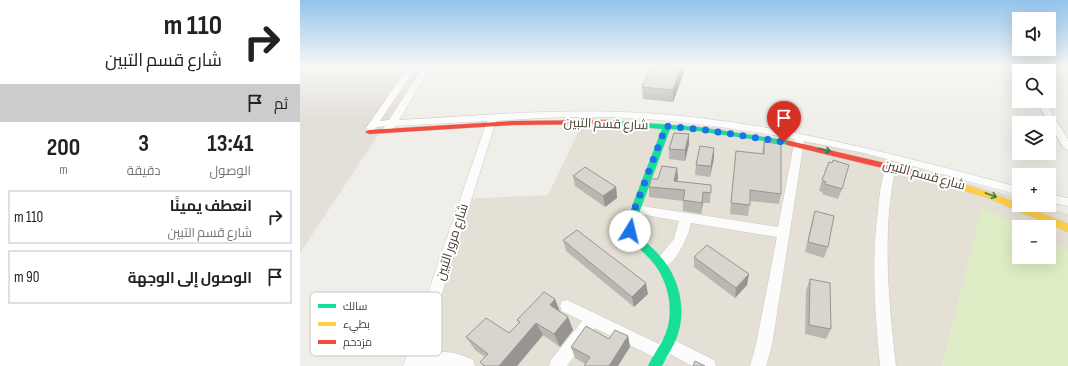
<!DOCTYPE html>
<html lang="ar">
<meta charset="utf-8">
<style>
body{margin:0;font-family:"Sofia Sans Condensed",Cairo,sans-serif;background:#f6f6f6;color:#222;direction:rtl;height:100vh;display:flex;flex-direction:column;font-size:15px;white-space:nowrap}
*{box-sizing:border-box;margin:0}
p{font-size:13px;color:#767676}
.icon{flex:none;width:22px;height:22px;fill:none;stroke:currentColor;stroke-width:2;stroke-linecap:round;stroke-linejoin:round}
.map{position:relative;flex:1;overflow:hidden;direction:ltr}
.details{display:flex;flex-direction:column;background:#fff;width:300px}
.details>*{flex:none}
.guide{background:#fff;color:#222;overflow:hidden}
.controls{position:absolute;left:712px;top:12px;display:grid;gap:8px}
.controls a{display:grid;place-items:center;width:44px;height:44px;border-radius:0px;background:#fff;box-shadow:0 4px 16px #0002;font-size:20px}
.pin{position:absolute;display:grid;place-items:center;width:34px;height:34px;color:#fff;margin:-41px -17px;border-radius:50% 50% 50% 0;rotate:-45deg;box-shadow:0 0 4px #0007}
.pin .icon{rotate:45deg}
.me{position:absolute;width:44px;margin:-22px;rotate:9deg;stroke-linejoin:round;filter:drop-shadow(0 0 3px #0008)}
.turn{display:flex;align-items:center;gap:14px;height:84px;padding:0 12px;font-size:18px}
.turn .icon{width:52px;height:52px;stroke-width:2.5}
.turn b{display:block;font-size:28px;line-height:34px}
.then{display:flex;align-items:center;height:38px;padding:0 12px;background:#0003;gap:8px;font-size:15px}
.eta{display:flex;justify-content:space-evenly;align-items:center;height:68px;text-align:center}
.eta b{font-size:24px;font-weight:700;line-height:28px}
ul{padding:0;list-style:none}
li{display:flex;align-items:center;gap:12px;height:54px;margin:0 8px 6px;padding:0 4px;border:2px solid #e0e0e0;border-radius:0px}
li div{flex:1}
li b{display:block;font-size:15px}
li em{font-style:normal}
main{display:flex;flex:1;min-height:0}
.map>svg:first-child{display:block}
.residential{fill:#e5e0d5;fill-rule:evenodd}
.industrial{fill:#e3dfd9}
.green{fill:#deedc5}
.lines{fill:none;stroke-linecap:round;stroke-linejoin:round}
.street-casing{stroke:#cdcac4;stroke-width:1}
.fast-casing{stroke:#d1ccbf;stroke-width:1}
.slow-casing{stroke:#d1ccbf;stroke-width:1}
.jam-casing{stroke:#d1ccbf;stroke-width:1}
.street{fill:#fdfcfc;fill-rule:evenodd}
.fast{fill:#16e098;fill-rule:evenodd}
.slow{fill:#ffcf43;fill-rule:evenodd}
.jam{fill:#f24e42;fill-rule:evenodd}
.wall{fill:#bab7b2}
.shaded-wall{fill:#979591}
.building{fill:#d8d5cf;stroke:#979591}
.oneway{stroke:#337f5b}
.route{stroke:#1a73e8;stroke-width:7;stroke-dasharray:0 12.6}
.labels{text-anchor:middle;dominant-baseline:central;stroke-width:4;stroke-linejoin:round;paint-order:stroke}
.street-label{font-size:13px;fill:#473f33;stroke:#fff}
.key{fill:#fff;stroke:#c8c5c2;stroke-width:1}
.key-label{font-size:11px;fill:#473f33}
</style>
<main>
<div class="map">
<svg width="768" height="366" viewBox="0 0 768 366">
<rect width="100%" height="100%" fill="#f0eee8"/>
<path class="residential" d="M285 118 413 127 518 144 572 155 719 198V205H740L768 214V366H106L162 199 248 195ZM719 227H749V257H719Z"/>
<path class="industrial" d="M0 67H123L0 253Z"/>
<path class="green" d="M682 208 721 227H719V257H749V241L768 250V366H642Z"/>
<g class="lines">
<defs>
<g id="street">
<path d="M108 67H116L80 121 89 120 123 67H131L99 120C173 116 248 109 323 112 458 117 588 153 719 187V195L564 153 504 141 472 345 466 366H450L456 345 477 237 391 223C389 236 373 273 356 267L354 263 374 239 379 221 335 213 331 212 329 209 331 206 335 205 478 227 495 139C423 126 351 116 278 117 251 117 223 119 196 121L122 357C141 349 155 351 173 360L175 366H103L187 121 95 126 92 130H86L84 128 85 126 77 127 74 130H68L66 128Z"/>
<path d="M714 67H722L725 71H719L718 73Z"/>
<path d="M736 101H744L768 139V150L763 147Z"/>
<path d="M591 163 596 166C592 181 591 196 589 211 585 263 590 314 596 366H580C575 314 571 263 578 211 579 196 581 181 586 166Z"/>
<path d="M749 194 768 198V206L749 202Z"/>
<path d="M267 300 359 344 362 339 367 337 372 339 414 360 416 366H392L370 354 368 358 362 361 295 328 267 366H249L251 360 282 321 262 311 260 306 262 301Z"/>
</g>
<path id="fast" d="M303 120 398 127 490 141 494 143 490 145 398 131 370 129 335 224C338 239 350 244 359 255 377 274 386 304 379 330 376 343 368 354 362 366H348C353 355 361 345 366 333 375 309 368 277 349 258 339 247 328 240 325 224L362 129 306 124 302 122Z"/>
<path id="slow" d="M624 172 694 194 768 224V232L688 198 621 177 620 175Z"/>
<g id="jam">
<path d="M306 120 310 122 309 124 214 125 69 134 65 132 69 130 214 121Z"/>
<path d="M487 141H490L624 172 628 175 624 178 487 145 486 143Z"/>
</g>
</defs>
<use href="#street" class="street-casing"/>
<use href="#fast" class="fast-casing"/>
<use href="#slow" class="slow-casing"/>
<use href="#jam" class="jam-casing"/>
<use href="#street" class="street"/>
<use href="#fast" class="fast"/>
<use href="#slow" class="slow"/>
<use href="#jam" class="jam"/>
</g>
<g class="wall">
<path d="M385 69 373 102 343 99 342 87Z"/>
<path d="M464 142 481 194 479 204 450 201 448 216 430 214 436 151 462 154Z"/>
<path d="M389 144 385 161 369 159V149Z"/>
<path d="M414 148V158L410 177 395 175 396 165Z"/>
<path d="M532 163 542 189 538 199 522 194 523 192 519 191 522 180Z"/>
<path d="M377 168 378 178 377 182 411 185 410 203H403L401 214 383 211V201L349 197V187L358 179Z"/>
<path d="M273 176 316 187 317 198 305 207 275 186Z"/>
<path d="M515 211 528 247 524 258 505 252 512 221Z"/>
<path d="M263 240 348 294 334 307 266 251Z"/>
<path d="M394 257 449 274 447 285 435 298 394 267Z"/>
<path d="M510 279 531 329 526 339 505 334 506 290Z"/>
<path d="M255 299 260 312 268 317 273 330 260 347 243 335 217 366H183L180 362 185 357 175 350 166 337 209 333 219 323 217 320Z"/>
<path d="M328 336 330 347 285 364 275 358 271 347 309 339Z"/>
</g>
<g class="shaded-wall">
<path d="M381 67H385V69L373 102V90Z"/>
<path d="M389 134V144L385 161V150Z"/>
<path d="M414 148V158L410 177 411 166Z"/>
<path d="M377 168 378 178 375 189 374 181Z"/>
<path d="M316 187 317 198 305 207 303 196Z"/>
<path d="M403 192V203L401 214Z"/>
<path d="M449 274 447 285 435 298 436 288Z"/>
<path d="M346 283 348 294 334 307 332 297Z"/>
<path d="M255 299 260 312 250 305Z"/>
<path d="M268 317 273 330 260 347 254 334Z"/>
<path d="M236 323 243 335 217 366H199Z"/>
<path d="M328 336 330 347 318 366H309Z"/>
</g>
<g class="building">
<path d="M351 67H381L373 90 342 87Z"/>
<path d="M374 133 389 134 385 150 369 149Z"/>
<path d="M464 142 481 144V194L450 190V205L431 203 436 151 464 154Z"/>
<path d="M400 146 414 148 411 166 396 165Z"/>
<path d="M533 160 549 165 542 189 525 184 526 182 522 180 529 162 532 163Z"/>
<path d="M362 166 377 168 374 181 411 185V193L403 192 402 203 383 200 385 190 349 187 351 179H358Z"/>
<path d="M285 167 316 187 303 196 273 176Z"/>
<path d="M515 211 534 216 528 247 508 242Z"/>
<path d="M277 230 346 283 332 297 263 240Z"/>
<path d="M407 245 449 274 436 288 394 257Z"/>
<path d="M510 279 530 283 531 329 509 325Z"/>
<path d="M244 292 255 299 250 305 268 317 254 334 236 323 199 366H185L180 362 188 354 166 337 186 318 209 333 220 322 217 320Z"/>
<path d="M286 326 309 339 315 330 328 336 309 366H284L290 357 271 347Z"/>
<path d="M395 361 405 366H393Z"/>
</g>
<defs><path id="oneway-shaft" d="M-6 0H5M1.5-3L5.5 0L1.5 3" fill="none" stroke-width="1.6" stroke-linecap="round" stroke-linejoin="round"/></defs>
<g class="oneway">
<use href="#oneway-shaft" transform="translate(525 150) rotate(13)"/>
<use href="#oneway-shaft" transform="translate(691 195) rotate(20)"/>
</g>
<linearGradient id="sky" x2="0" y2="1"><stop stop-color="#93c4ec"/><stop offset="0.56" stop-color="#f8f7f5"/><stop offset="1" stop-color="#f8f7f5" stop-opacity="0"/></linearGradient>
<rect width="768" height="119" fill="url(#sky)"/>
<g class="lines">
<path class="route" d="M330 231V224L332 216 366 126 405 130 484 142"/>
</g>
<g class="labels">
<g class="street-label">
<text transform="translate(306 124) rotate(2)">شارع قسم التبين</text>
<text transform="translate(624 175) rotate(15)">شارع قسم التبين</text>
<text transform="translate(152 242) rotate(-72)">شارع مرور التبين</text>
</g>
</g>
<rect x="10" y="292" width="132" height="64" rx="6" class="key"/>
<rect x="18" y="304" width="18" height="4" fill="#16e098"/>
<rect x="18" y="322" width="18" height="4" fill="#ffcf43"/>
<rect x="18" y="340" width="18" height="4" fill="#f24e42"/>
<g class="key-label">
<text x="43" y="310">سالك</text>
<text x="43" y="328">بطيء</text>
<text x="43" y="346">مزدحم</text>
</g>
</svg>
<div class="controls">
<a><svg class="icon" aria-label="sound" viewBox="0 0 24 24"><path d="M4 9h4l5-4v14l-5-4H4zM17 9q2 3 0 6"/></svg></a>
<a><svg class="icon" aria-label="search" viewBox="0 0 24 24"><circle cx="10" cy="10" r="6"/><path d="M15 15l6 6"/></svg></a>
<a><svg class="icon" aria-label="layers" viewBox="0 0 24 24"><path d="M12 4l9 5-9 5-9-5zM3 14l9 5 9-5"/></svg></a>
<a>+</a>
<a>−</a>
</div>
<div class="pin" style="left:484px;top:142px;background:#d93025"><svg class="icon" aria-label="arrive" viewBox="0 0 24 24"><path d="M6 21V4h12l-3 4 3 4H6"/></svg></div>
<svg class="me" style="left:330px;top:231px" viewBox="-20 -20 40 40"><circle r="19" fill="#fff"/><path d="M0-13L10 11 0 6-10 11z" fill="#1a73e8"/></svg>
</div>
<section class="details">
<div class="guide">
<div class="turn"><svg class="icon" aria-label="right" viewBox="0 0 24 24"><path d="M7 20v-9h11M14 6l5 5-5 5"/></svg><div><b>110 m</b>شارع قسم التبين</div></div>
<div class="then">ثم<svg class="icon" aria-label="arrive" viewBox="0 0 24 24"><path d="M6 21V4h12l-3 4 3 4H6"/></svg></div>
</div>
<div class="eta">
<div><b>13:41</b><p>الوصول</p></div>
<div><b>3</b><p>دقيقة</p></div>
<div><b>200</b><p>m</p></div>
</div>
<ul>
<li><svg class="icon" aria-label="right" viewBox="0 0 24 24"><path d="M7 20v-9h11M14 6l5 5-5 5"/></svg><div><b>انعطف يمينًا</b><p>شارع قسم التبين</p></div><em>110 m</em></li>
<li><svg class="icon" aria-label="arrive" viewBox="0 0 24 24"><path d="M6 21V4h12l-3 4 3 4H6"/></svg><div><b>الوصول إلى الوجهة</b></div><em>90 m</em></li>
</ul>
</section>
</main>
